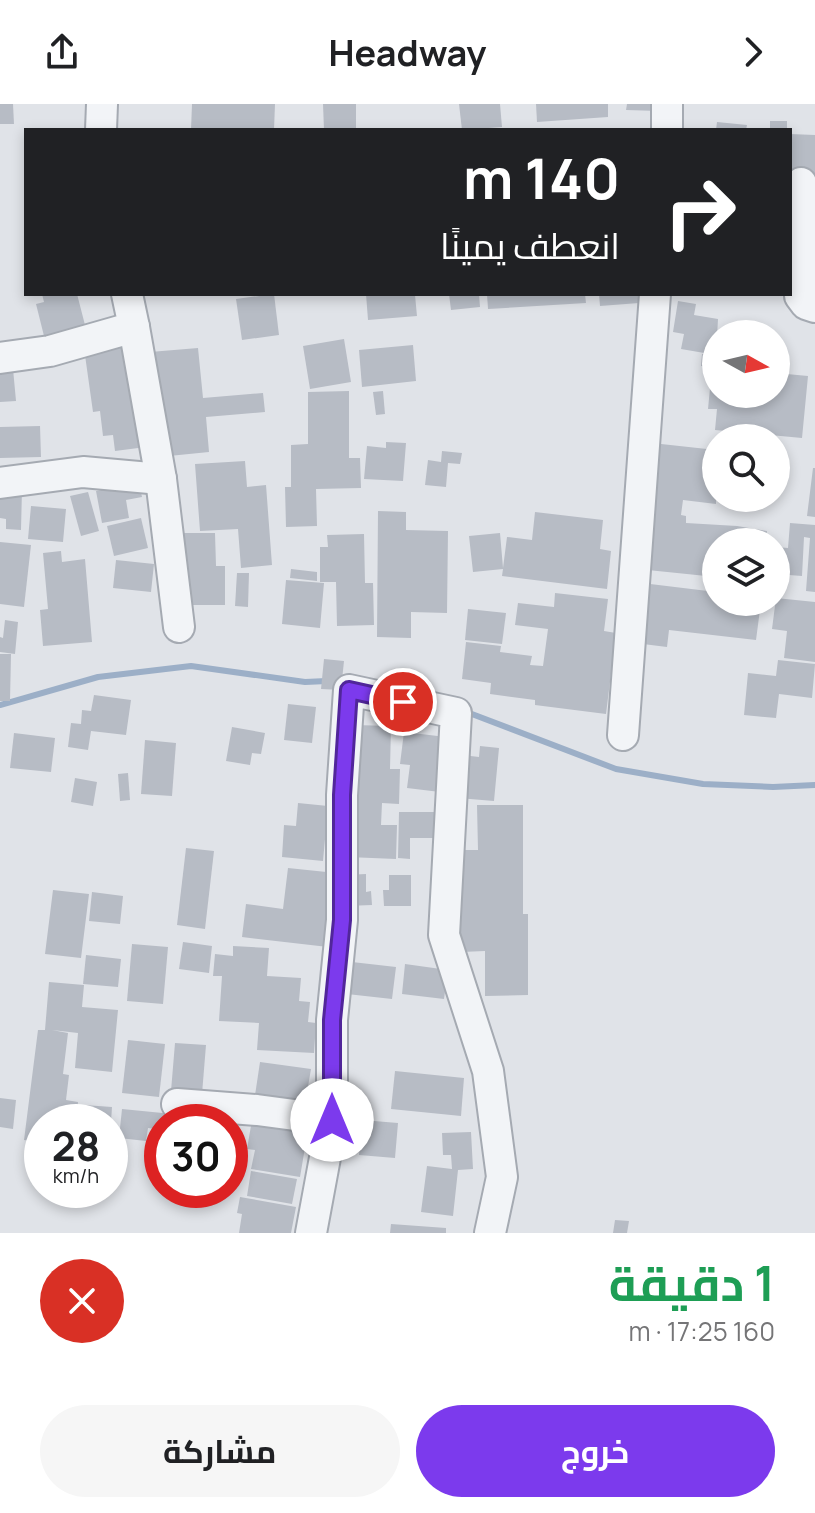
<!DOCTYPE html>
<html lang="ar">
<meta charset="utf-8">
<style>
body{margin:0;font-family:Manrope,Cairo,sans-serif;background:#f6f6f6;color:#202124;direction:rtl;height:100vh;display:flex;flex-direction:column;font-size:30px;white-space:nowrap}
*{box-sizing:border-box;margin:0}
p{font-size:26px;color:#757577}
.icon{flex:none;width:44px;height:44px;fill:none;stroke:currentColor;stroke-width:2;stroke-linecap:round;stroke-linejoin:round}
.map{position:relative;height:1129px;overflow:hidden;direction:ltr}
.sheet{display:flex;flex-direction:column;background:#fff;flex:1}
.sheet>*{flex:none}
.hud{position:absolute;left:24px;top:24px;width:768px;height:168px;border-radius:0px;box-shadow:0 4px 12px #0003;direction:rtl;background:#202124;color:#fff;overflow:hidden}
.needle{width:52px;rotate:98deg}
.tools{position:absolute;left:702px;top:216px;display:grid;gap:16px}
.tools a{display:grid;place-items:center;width:88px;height:88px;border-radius:50%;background:#fff;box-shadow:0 4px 12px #0003;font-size:40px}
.speed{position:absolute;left:24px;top:1000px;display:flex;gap:16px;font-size:40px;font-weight:700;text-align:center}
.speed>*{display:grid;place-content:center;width:104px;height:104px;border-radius:50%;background:#fff;box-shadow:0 4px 12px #0003;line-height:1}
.speed small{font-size:20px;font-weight:400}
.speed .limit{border:12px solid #d22;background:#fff;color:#111}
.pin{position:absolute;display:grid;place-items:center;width:68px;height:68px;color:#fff;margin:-34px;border:4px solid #fff;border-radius:50%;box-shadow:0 2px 8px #0007}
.me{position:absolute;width:88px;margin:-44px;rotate:0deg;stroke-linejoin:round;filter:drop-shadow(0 0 6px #0008)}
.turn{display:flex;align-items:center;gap:28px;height:168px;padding:0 40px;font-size:36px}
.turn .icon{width:104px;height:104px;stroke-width:2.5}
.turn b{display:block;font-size:56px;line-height:68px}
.round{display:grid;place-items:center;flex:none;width:84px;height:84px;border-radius:42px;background:#f6f6f6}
.overview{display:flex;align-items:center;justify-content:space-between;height:136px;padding:0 40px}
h1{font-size:48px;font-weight:700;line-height:60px;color:#1e9e55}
.primary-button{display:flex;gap:16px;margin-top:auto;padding:16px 40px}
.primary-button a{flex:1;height:92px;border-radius:48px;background:#7c3aed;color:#fff;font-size:32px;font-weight:700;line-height:92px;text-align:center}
.primary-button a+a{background:#f6f6f6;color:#202124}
header{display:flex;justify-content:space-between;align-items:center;height:104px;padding:0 40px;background:#fff;font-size:36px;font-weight:700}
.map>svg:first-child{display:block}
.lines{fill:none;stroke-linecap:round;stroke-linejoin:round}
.stream{stroke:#9cafc7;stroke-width:6}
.building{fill:#b7bcc5}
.minor-casing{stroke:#a5aab2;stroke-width:34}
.minor{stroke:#f2f4f7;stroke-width:30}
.route-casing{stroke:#51269a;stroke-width:20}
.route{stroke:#7c3aed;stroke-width:14}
</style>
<header><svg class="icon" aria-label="forward" viewBox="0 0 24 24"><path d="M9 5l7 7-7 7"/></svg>Headway<svg class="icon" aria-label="share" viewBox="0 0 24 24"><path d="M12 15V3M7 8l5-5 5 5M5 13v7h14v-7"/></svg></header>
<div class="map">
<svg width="815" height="1129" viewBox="0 0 815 1129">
<rect width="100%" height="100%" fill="#e0e3e8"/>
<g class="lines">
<g class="stream">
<path d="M0 601 98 573 191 562 305 578 327 577"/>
<path d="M464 607 616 665 703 680 773 683 815 681"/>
</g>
</g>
<g class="building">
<path d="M0 0H13L14 20H0Z"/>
<path d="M192 0H275L274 26H191Z"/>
<path d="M323 0H356V26H324Z"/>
<path d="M459 0H500L502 23 462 26Z"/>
<path d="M536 0H608V13L537 18Z"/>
<path d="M627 0H659V7L626 6Z"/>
<rect x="770" y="17" width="17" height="9"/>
<path d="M717 18 747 21 746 26H716Z"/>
<path d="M790 30 815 31V69H790Z"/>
<path d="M42 190H77L85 221 44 232 36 200 44 198Z"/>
<path d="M274 190 279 231 242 236 236 195Z"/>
<path d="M366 190 415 191 417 212 368 216Z"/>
<path d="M449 190H479L480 203 451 206Z"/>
<path d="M487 190H585L586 199 488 205Z"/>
<path d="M599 190H639V199L600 202Z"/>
<path d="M678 197 696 200 694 211 718 215 716 251 681 245 684 230 673 228Z"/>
<path d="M344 235 351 278 310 285 303 242Z"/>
<path d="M132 238 146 343 115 347 113 331 103 332 100 307 93 308 84 244Z"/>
<path d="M413 241 416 277 362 283 359 246Z"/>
<path d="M198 244 203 294 263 289 265 308 206 313 209 348 159 353 150 248Z"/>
<path d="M702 250 716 252V264L701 262Z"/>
<path d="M13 265 16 297 0 298V266Z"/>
<path d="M776 269 808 272 802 334 715 326 717 305H708L711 274 716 275V290H776Z"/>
<path d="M349 287V354H360L361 384 316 385 317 422 286 423 285 383H291V341L308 340V288Z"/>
<path d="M383 287 385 310 376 311 373 288Z"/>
<path d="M40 322 41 353 0 354V323Z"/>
<path d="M386 338 406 339 403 377 364 375 367 342 386 344Z"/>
<path d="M652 339 716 346V400L683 396 681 411 686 412V419L737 422 767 427 766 438H716V473L638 465Z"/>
<path d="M442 347 462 349 460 360 448 359 446 383 425 381 428 356 441 358Z"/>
<path d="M245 357 247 383 266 381 272 461 241 464 238 425 200 427 195 360Z"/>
<path d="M813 364H815V413L807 412Z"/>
<path d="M139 379 142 393 126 396 129 414 102 419 96 387Z"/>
<path d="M0 384 22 385 21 426 6 425V415L0 414Z"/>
<path d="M88 388 99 427 81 432 70 392Z"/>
<path d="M31 402 66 405 63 438 28 435Z"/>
<path d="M378 407 406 408V426L448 427 447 509 411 508V534L377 533Z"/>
<path d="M535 408 603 416 600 445 611 447 607 485 502 472 503 465 473 468 469 432 500 429 503 464 507 433 532 436Z"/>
<path d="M141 414 148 444 114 452 107 422Z"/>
<path d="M790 419 815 421V488L806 487 810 434 804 433 802 472 776 470V443L788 444Z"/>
<path d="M181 429H215L216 462H225V501H179Z"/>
<path d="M364 430 365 479H373L374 521 337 522 336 478H320V443H328L327 431Z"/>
<path d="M0 438 31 441 24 503 0 500Z"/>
<path d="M61 447 62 458 85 455 92 538 43 542 40 506 48 505 43 449Z"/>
<path d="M116 456 154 460 151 488 113 484Z"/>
<path d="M291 465 317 468V477L290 474Z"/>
<path d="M237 469H249L248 503 235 502Z"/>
<path d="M286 476 324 479 320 524 282 520Z"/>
<path d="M642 479 716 488V498H761L756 536 669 526 667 543 635 539Z"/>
<path d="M555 489 608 495 604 527 616 529 606 610 535 601V596L490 590 491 579 462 575 466 538 501 542 500 548 532 552 530 561 543 562 548 525 515 521 518 499 554 503Z"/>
<path d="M776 494 815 498V558L784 554 787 527 772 525Z"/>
<path d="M468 505 506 509 502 540 465 536Z"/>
<path d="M5 516 18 518 15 550 0 548V533L3 534Z"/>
<path d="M0 550H11L10 597H0Z"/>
<path d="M324 555 344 557 341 586 321 585Z"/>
<path d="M778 556 815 560 812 594 779 590 776 614 744 611 748 569 776 572Z"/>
<path d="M94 591 131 596 126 631 91 627 88 646 68 643 71 619 81 620 82 606 91 607Z"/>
<path d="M288 600 316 603 312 639 284 636Z"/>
<path d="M354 621 391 622 390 665H400L399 700 382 699 381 721H397L396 755 348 753Z"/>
<path d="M232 623 265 629 261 650 252 649 250 661 226 657Z"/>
<path d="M404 628 446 633 440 688 407 684 410 661 400 660Z"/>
<path d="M14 629 55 634 51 668 10 664Z"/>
<path d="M145 636 176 639 172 692 141 690Z"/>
<path d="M480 642 499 644 494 697 458 694 462 651 479 653Z"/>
<path d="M128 669 130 696 120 697 118 670Z"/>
<path d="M75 674 97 678 93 702 71 698Z"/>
<path d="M298 699 328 702 323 757 282 753 284 721 296 722Z"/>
<path d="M477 701H523V810H528V891L485 892V847L461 848V746H478Z"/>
<path d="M399 708H441V734H410V755L398 754Z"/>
<path d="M186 744 214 747 205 825 177 821Z"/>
<path d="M288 764 336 769 328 843 242 833 246 800 283 805Z"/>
<path d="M366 770V788L371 787 372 801 346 802 345 771Z"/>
<path d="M389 771H411V802H384L383 786H389Z"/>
<path d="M53 786 89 790 81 854 45 850Z"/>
<path d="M92 788 123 792 120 820 89 817Z"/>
<path d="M183 838 212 842 209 869 179 865Z"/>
<path d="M132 840 168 843 163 900 127 897Z"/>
<path d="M233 842 269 844 267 872 301 874 299 897 310 898 308 918 316 919 314 949 257 946 259 919 219 917 222 872H213L215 850 233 852Z"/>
<path d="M86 851 121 855 118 883 83 880Z"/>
<path d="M352 858 396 863 392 895 347 890Z"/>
<path d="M405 860 448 866 444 895 402 890Z"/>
<path d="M49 878 84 881 82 903 118 906 112 968 75 964 78 929 52 926 68 929 63 970 69 971 66 996 78 998 76 1018H42V1039L24 1036 38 926H45Z"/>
<path d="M128 936 165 940 159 993 122 989Z"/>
<path d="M175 939 206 941 202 990 171 987Z"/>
<path d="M260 958 311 965 304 1006 254 998Z"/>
<path d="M395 967 464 974 461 1012 391 1005Z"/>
<path d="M0 994 16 996 13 1025 0 1023Z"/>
<path d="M84 1001 112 1003 111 1018H82Z"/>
<path d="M122 1005 203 1013 202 1018H162V1026L148 1024 146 1037 119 1034Z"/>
<path d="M253 1010 309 1020 300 1073 251 1065 255 1046 247 1045Z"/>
<path d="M362 1016 398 1019 395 1054 359 1051Z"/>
<path d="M471 1028 473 1065 458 1066 453 1112 421 1108 427 1062 452 1065 451 1051H443L442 1029Z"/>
<path d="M251 1067 297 1075 292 1100 247 1092Z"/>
<path d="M240 1093 296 1103 291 1129H239L242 1110 237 1109Z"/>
<path d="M615 1116 629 1117 627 1129H613Z"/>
<path d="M391 1120 446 1124V1129H390Z"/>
</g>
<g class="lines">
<defs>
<g id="minor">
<path d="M667 0V26"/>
<path d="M101 26 102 0"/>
<path d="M801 79 800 192 806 200 815 203"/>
<path d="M134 223 161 375 179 523"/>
<path d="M0 254 50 247 134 223 127 190"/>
<path d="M0 379 83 368 161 375"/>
<path d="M623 631 655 190"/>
<path d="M177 1000 257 1006 332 1016"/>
<path d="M311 1129 332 1016V916L342 816V691L349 586 456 609 444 831 488 967 502 1073 490 1129"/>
</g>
</defs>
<use href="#minor" class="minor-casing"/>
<use href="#minor" class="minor"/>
</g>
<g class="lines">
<defs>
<path id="route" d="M332 1016V916L342 816V691L349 586 403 598"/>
</defs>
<use href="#route" class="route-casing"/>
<use href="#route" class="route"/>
</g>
</svg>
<div class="tools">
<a><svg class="needle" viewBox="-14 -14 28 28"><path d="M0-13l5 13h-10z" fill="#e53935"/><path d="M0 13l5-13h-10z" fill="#757577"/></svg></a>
<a><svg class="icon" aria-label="search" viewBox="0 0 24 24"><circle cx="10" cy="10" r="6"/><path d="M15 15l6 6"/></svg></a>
<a><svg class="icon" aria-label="layers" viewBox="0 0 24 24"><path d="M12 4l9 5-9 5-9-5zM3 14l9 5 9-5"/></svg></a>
</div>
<div class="speed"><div>28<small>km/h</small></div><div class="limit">30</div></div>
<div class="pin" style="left:403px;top:598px;background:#d93025"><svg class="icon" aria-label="arrive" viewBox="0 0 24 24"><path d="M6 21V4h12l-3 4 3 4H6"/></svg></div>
<svg class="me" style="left:332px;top:1016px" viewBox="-20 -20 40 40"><circle r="19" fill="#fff"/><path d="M0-13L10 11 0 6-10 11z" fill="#7c3aed"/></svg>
<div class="hud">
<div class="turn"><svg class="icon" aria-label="right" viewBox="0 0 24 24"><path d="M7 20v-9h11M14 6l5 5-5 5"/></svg><div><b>140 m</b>انعطف يمينًا</div></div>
</div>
</div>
<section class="sheet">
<div class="overview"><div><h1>1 دقيقة</h1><p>160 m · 17:25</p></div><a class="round" style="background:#d93025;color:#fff"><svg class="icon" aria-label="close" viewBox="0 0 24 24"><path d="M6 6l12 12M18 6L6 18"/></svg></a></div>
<div class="primary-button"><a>خروج</a><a>مشاركة</a></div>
</section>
